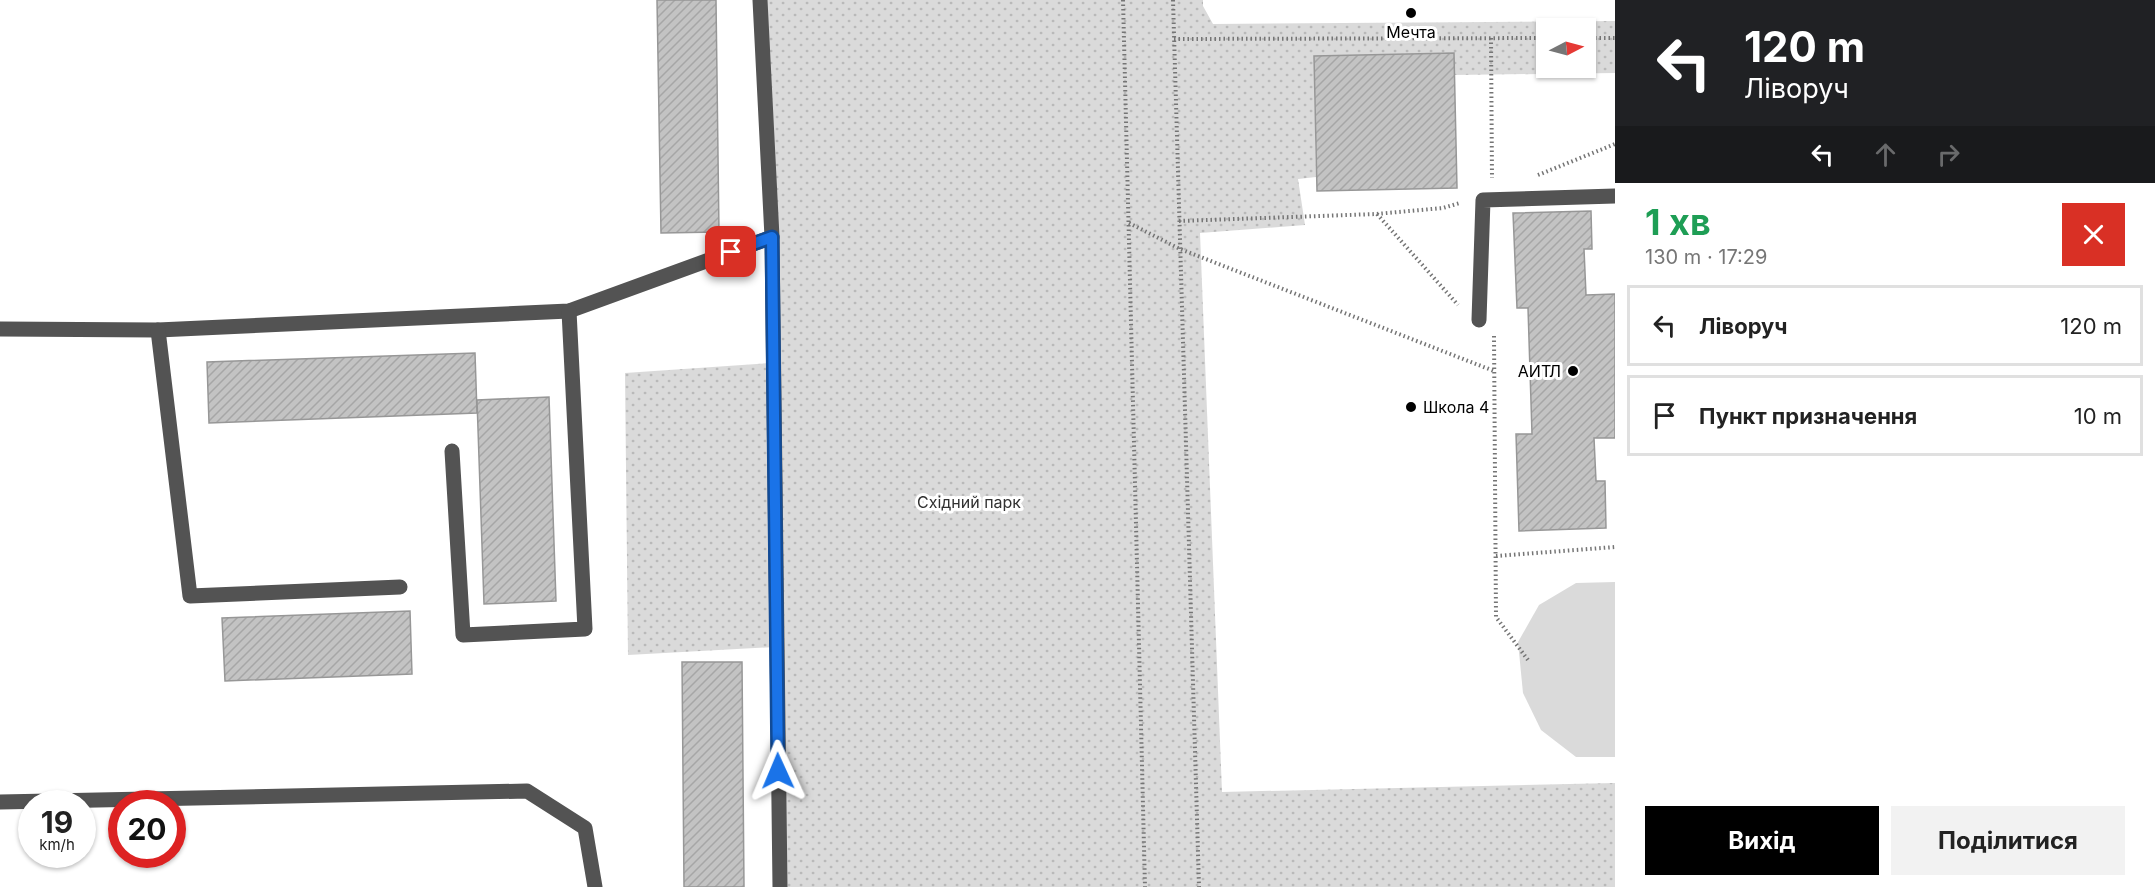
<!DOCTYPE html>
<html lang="uk">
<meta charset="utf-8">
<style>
body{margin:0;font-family:Inter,sans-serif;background:#f2f2f2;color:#222;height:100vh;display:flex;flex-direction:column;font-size:22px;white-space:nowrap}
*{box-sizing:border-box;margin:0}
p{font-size:20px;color:#767676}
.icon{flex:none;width:33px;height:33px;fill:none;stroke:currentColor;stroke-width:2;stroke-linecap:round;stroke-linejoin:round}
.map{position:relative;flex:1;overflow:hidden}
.details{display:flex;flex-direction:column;background:#fff;width:540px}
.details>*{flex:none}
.banner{background:#202124;color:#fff;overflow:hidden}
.needle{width:39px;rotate:84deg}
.controls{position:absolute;left:1536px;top:18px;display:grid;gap:12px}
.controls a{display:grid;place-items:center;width:60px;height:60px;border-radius:0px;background:#fff;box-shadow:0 2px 4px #0004;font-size:30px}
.speed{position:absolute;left:18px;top:790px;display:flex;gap:12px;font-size:30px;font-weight:700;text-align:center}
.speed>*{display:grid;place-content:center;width:78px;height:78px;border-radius:50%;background:#fff;box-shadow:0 2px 4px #0004;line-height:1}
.speed small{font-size:15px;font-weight:400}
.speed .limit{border:9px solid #d22;background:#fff;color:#111}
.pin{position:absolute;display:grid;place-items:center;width:51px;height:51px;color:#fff;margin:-26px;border-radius:12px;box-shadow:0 3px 9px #0006}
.me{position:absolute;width:66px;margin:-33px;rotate:359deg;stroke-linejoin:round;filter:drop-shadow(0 0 4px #0008)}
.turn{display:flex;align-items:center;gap:21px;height:126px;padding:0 30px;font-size:27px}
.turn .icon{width:78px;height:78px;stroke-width:2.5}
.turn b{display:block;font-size:42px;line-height:51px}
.lanes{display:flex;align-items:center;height:57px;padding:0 30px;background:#0003;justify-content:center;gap:30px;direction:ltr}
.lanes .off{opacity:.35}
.round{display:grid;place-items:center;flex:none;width:63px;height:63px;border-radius:0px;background:#f2f2f2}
.headline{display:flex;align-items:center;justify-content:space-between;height:102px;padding:0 30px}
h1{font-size:36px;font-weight:700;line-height:45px;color:#1e9e55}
.cta{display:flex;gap:12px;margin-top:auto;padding:12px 30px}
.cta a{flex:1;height:69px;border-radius:0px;background:#000;color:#fff;font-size:24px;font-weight:700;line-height:69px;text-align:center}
.cta a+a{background:#f2f2f2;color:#222}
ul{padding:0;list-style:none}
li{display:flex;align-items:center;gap:18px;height:81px;margin:0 12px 9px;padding:0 18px;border:3px solid #e0e0e0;border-radius:0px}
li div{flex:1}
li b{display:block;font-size:22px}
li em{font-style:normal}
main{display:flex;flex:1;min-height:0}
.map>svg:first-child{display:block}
.grass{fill:#dadada}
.park{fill:url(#park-dots);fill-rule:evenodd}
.building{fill:url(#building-hatch);stroke:#979797;stroke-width:1.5}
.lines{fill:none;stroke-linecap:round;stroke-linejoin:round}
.path{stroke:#757575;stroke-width:4;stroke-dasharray:1.5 3;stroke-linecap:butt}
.minor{stroke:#535353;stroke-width:15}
.route-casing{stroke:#114b97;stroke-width:15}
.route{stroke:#1a73e8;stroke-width:10}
.poi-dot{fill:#000;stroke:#fff;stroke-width:2}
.labels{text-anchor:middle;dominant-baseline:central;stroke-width:6;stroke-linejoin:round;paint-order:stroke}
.poi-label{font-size:16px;fill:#000;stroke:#fff}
.park-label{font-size:16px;fill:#313131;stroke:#fff}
</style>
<main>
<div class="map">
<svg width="1615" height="887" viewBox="0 0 1615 887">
<defs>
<pattern id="park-dots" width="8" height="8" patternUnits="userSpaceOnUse" patternTransform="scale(1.5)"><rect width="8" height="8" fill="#dadada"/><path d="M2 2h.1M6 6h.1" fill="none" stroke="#b9b9b9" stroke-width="1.8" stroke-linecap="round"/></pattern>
<pattern id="building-hatch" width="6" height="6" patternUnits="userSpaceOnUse" patternTransform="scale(1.5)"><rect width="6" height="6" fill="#c3c3c3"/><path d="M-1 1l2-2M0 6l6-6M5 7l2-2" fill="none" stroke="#a6a6a6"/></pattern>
</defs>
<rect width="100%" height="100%" fill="#fff"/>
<path class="grass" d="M1615 582V757H1576L1541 730 1523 693 1518 642 1539 605 1576 583Z"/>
<path class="park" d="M760 0H1203V6L1213 24 1615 21V73L1454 75 1453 53 1314 56 1316 177 1298 179 1305 225 1200 233 1222 792 1615 783V887H780L775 647 628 655 625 373 770 363ZM1546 28H1586V68H1546Z"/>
<g class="building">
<path d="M657 0H716L719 232 661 233Z"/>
<path d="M1454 53 1457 188 1317 191 1314 56Z"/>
<path d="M1591 211 1592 249H1584L1586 295 1615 294V438H1594L1596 481H1605L1606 528 1519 531 1516 434H1532L1528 308H1517L1513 213Z"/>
<path d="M475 353 477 413 209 423 207 362Z"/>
<path d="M549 397 556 601 484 604 477 400Z"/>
<path d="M410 611 412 674 225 681 222 618Z"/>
<path d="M682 662H742L744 887H684Z"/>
</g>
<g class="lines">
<g class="path">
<path d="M1123 0 1145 887"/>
<path d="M1173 0 1199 887"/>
<path d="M1491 38 1492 178"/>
<path d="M1586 38H1615"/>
<path d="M1174 39 1546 38"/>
<path d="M1538 175 1615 144"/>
<path d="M1377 214 1458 305"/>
<path d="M1179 221 1376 214 1443 208 1460 203"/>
<path d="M1129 223 1180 249 1494 371"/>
<path d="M1494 336 1496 617 1528 660"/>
<path d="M1496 556 1615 547"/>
</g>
<g class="minor">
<path d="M760 0 772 237 780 887"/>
<path d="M1479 320 1483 200 1615 196"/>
<path d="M0 329 158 330 569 311 772 237"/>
<path d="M158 330 190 596 400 587"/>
<path d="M452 451 463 635 585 629 569 311"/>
<path d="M0 802 527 791 585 828 595 887"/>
</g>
</g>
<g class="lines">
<defs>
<path id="route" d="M731 252 772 237 778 771"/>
</defs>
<use href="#route" class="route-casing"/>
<use href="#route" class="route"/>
</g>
<g class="poi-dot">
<circle cx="1411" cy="13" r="6"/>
<circle cx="1573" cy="371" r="6"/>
<circle cx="1411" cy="407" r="6"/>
</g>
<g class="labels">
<g class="poi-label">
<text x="1411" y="32">Мечта</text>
<text x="1561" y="371" text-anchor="end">АИТЛ</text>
<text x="1423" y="407" text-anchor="start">Школа 4</text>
</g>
<g class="park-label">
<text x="969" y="502">Східний парк</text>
</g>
</g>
</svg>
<div class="controls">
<a><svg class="needle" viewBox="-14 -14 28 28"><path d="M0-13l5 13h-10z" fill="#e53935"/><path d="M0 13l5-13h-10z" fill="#767676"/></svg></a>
</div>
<div class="speed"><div>19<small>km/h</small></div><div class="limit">20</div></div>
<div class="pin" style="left:731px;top:252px;background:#d93025"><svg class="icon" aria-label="arrive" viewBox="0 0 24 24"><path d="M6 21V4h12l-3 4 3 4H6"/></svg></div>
<svg class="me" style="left:778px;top:771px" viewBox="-20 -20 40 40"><path d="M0-17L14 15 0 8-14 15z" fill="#1a73e8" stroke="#fff" stroke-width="4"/></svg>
</div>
<section class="details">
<div class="banner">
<div class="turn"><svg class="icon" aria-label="left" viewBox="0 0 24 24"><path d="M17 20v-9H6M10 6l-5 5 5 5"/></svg><div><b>120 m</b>Ліворуч</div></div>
<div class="lanes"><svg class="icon" aria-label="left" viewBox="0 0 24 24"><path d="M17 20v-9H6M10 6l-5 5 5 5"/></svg><svg class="icon off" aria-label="ahead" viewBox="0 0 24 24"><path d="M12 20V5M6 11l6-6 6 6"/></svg><svg class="icon off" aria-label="right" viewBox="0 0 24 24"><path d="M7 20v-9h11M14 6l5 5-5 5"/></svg></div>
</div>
<div class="headline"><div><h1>1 хв</h1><p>130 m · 17:29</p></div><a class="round" style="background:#d93025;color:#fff"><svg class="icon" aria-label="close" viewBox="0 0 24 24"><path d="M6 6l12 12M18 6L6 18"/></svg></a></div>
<ul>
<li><svg class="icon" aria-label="left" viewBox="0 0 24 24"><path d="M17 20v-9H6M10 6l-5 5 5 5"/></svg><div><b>Ліворуч</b></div><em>120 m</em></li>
<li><svg class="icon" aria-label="arrive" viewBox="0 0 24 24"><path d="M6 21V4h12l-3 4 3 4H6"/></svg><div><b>Пункт призначення</b></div><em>10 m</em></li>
</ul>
<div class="cta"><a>Вихід</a><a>Поділитися</a></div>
</section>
</main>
